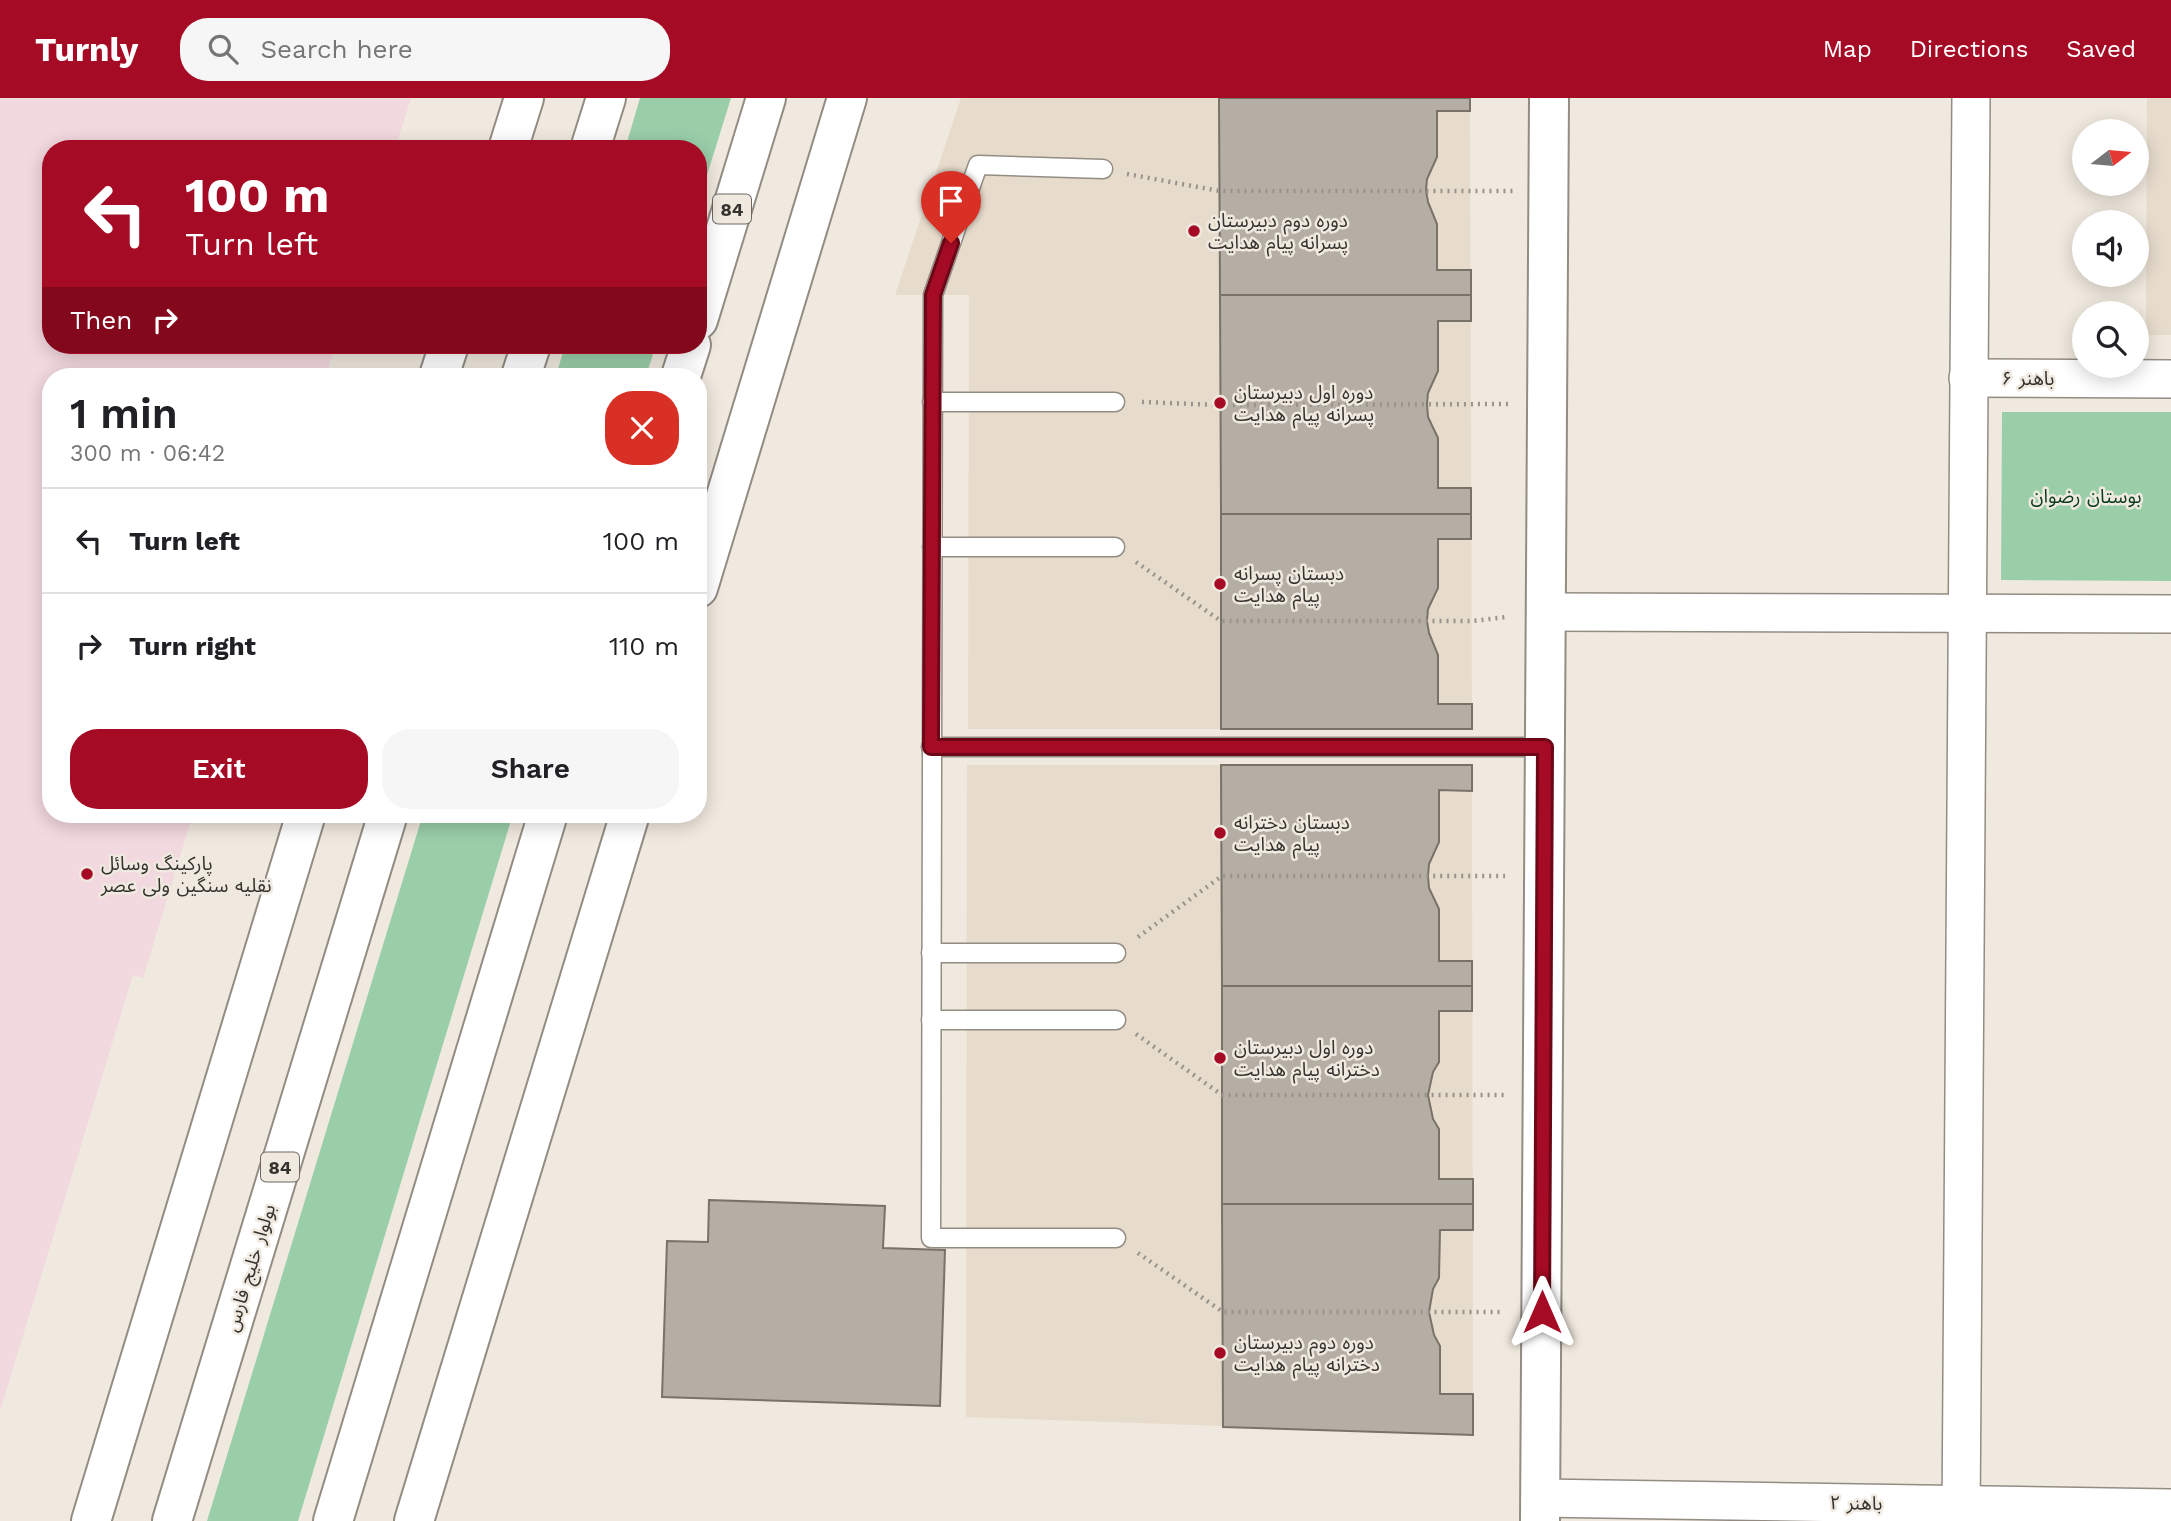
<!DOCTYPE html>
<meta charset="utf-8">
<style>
body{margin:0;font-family:"Work Sans","Noto Sans Arabic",sans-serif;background:#f6f6f6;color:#202124;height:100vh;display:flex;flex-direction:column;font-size:26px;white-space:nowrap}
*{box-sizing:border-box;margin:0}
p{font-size:23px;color:#757577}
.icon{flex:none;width:38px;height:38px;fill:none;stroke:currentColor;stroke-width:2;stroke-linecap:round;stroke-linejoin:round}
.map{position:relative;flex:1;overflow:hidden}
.side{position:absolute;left:42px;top:270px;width:665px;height:455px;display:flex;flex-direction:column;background:#fff;border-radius:28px;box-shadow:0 4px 18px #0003}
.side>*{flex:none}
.top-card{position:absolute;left:42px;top:42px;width:665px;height:214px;border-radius:28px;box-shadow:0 4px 18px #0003;background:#a50b24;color:#fff;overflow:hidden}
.needle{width:46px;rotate:74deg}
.buttons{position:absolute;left:2072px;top:21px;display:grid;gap:14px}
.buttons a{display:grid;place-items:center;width:77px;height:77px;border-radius:50%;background:#fff;box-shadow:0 4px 18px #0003;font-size:35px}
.pin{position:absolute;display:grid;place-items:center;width:60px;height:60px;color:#fff;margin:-72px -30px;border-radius:50% 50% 50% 0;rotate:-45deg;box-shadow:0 0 7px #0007}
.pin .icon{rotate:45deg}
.me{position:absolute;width:77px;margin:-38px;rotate:0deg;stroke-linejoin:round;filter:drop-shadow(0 0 5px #0008)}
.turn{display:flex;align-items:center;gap:24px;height:147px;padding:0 28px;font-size:32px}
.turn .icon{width:91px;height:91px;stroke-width:2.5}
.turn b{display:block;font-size:49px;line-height:60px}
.then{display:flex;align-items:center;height:66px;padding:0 28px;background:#0003;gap:14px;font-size:26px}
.round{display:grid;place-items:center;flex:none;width:74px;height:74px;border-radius:28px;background:#f6f6f6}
.summary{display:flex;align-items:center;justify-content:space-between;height:119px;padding:0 28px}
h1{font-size:42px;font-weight:600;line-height:52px}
.cta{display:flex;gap:14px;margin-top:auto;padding:14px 28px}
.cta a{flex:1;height:80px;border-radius:28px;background:#a50b24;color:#fff;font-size:28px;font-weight:600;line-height:80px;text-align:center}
.cta a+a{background:#f6f6f6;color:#202124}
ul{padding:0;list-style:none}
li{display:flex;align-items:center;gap:21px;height:105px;padding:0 28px;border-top:2px solid #e0e0e0}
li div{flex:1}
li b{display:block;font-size:26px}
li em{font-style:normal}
header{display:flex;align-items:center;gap:42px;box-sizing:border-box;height:98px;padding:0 35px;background:#a50b24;color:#fff}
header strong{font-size:33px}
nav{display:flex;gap:38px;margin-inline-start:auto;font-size:24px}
.search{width:490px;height:63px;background:#f6f6f6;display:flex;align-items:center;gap:18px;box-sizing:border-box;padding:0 24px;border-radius:28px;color:#757577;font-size:26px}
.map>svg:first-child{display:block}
.industrial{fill:#f2d8df}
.built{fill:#e7dccc}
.green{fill:#9acea9}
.building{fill:#b5aea5;stroke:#787269;stroke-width:2}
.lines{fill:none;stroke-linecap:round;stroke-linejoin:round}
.service-casing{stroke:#928c83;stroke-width:21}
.minor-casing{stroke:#928c83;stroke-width:40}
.tertiary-casing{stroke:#928c83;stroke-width:42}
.trunk-casing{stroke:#928c83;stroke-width:42}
.path{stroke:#98948c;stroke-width:4.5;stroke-dasharray:2 5;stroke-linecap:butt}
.service{stroke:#fff;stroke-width:18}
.minor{stroke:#fff;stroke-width:37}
.tertiary{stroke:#fff;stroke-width:38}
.trunk{stroke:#fff;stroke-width:38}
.route-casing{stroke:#6b0717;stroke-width:18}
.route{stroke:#a50b24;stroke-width:12}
.poi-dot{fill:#a50b24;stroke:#f0e9df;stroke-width:2.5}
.labels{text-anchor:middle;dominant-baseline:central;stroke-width:5;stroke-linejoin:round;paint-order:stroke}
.shield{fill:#f0e9df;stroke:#6d6a64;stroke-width:2}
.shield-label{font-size:18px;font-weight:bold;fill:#35332f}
.poi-label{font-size:19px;fill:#35332f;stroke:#f0e9df;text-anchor:start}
.street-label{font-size:19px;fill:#35332f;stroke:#f0e9df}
.park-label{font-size:19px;fill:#093b1f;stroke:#f0e9df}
</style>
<header>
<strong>Turnly</strong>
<div class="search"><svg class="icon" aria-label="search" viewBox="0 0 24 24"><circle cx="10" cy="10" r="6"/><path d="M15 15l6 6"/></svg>Search here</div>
<nav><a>Map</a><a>Directions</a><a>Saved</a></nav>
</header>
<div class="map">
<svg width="2171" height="1423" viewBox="0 0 2171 1423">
<rect width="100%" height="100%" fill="#f0e9df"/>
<path class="industrial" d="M0 0H411L395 51H51V247H335L326 278H51V716H193L143 880 133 877 0 1313Z"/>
<g class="built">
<path d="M961 0H1470L1472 631H968L969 197H895Z"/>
<path d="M2147 0H2171V237H2146Z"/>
<path d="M967 667H1472L1473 1337 966 1319Z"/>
</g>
<g class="green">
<path d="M640 0H731L698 106V51H625Z"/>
<path d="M565 247H656L646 278H556Z"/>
<path d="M2002 314H2171V483L2001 482Z"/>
<path d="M423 716H513L298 1423H207Z"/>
</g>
<g class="building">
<path d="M1219 0H1470V13H1437V59L1427 81 1426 92 1428 104 1437 126V172H1471V197H1220Z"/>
<path d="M1220 197H1471V223H1438V273L1428 295 1427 306 1428 319 1438 340V390H1471V416H1221Z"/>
<path d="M1221 416H1471V441H1438V490L1428 511 1427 523 1429 535 1438 557V606H1472V631H1221Z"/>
<path d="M1221 667H1472V693L1439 692V744L1429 766 1428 778 1429 790 1439 811V863H1472V888H1222Z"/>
<path d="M1222 888H1472V913H1439V964L1433 974 1428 997 1433 1021 1439 1031V1081H1473V1106H1222Z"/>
<path d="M709 1102 885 1108 883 1150 945 1152 940 1308 662 1299 667 1143 708 1144Z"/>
<path d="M1222 1106H1473V1132H1440L1439 1180 1433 1191 1429 1214 1434 1237 1440 1248V1296H1473V1337L1223 1329Z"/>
</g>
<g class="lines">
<defs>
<g id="service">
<path d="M1103 71 978 67 933 197 931 1140H1116"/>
<path d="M932 304H1115"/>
<path d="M932 449H1115"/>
<path d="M931 649H1545"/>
<path d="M931 855H1116"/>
<path d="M931 922H1116"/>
</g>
<g id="minor">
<path d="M1968 280 2171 281"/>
<path d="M1546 514 2171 516"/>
<path d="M1540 1400 2171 1410"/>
<path d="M1961 1423 1971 0"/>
</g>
<g id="tertiary">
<path d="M508 51 524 0"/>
<path d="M439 278 449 247"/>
<path d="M698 490 847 0"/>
<path d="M91 1423 306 716"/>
<path d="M414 1423 630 716"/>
<path d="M1540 1423 1549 0"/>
</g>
<g id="trunk">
<path d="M590 51 606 0"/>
<path d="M698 222 766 0"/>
<path d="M521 278 531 247"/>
<path d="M681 278 691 247"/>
<path d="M172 1423 388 716"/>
<path d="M333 1423 548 716"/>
</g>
</defs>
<use href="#service" class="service-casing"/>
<use href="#minor" class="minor-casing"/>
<use href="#tertiary" class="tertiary-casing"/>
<use href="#trunk" class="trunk-casing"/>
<g class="path">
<path d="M1127 76 1220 93H1513"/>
<path d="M1142 304 1220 307 1511 306"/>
<path d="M1136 464 1221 523H1472L1507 519"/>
<path d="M1138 839 1222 778H1505"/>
<path d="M1136 936 1222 997H1507"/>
<path d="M1138 1155 1223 1214H1503"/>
</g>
<use href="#service" class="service"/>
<use href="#minor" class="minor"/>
<use href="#tertiary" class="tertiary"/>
<use href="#trunk" class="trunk"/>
</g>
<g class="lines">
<defs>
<path id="route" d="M951 145 933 197 931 649H1545L1542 1214"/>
</defs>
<use href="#route" class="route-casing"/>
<use href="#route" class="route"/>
</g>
<g class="poi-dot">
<circle cx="1194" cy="133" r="7"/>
<circle cx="1220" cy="305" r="7"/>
<circle cx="1220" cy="486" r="7"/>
<circle cx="1220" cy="735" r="7"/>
<circle cx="87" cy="776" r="7"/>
<circle cx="1220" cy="960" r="7"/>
<circle cx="1220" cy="1255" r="7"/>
</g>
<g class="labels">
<g class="shield">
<rect x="713" y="96.5" width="38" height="29" rx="5"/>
<rect x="261" y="1054.5" width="38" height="29" rx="5"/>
</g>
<g class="shield-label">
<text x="732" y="111">84</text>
<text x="280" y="1069">84</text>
</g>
<g class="poi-label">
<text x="1208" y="122">دوره دوم دبیرستان<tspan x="1208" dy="22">پسرانه پیام هدایت</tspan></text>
<text x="1234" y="294">دوره اول دبیرستان<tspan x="1234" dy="22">پسرانه پیام هدایت</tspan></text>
<text x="1234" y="475">دبستان پسرانه<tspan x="1234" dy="22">پیام هدایت</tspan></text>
<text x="1234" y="724">دبستان دخترانه<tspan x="1234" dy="22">پیام هدایت</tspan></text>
<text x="101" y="765">پارکینگ وسائل<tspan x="101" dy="22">نقلیه سنگین ولی عصر</tspan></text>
<text x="1234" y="949">دوره اول دبیرستان<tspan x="1234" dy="22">دخترانه پیام هدایت</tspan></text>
<text x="1234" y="1244">دوره دوم دبیرستان<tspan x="1234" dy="22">دخترانه پیام هدایت</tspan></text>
</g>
<g class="street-label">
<text x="2028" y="280">باهنر ۶</text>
<text transform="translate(250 1170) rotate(-73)">بولوار خلیج فارس</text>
<text transform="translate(1856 1405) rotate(1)">باهنر ۲</text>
</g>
<g class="park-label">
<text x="2086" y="398">بوستان رضوان</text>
</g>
</g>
</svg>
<div class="buttons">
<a><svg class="needle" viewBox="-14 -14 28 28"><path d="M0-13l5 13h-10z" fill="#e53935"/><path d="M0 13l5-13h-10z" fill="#757577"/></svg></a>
<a><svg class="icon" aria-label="sound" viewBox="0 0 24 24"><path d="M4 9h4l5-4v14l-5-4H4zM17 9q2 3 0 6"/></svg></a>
<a><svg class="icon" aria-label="search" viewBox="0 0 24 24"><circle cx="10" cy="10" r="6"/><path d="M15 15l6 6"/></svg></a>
</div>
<div class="pin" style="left:951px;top:145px;background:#d93025"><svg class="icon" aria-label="arrive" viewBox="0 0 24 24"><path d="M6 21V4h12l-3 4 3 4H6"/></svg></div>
<svg class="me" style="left:1542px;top:1214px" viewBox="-20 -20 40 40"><path d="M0-17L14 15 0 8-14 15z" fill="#a50b24" stroke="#fff" stroke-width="4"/></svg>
<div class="top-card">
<div class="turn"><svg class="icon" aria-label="left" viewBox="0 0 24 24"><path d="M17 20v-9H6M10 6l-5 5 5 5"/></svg><div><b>100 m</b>Turn left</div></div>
<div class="then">Then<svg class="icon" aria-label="right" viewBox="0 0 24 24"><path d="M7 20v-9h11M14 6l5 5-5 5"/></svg></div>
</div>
<section class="side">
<div class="summary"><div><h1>1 min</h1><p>300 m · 06:42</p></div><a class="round" style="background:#d93025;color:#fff"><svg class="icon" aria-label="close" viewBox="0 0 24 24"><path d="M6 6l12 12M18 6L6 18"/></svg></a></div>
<ul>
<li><svg class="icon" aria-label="left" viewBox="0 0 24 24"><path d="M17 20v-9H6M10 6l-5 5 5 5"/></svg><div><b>Turn left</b></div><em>100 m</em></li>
<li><svg class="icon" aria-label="right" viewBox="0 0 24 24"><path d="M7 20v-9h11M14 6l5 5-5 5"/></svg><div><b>Turn right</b></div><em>110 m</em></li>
</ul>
<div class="cta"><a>Exit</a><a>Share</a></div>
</section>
</div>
